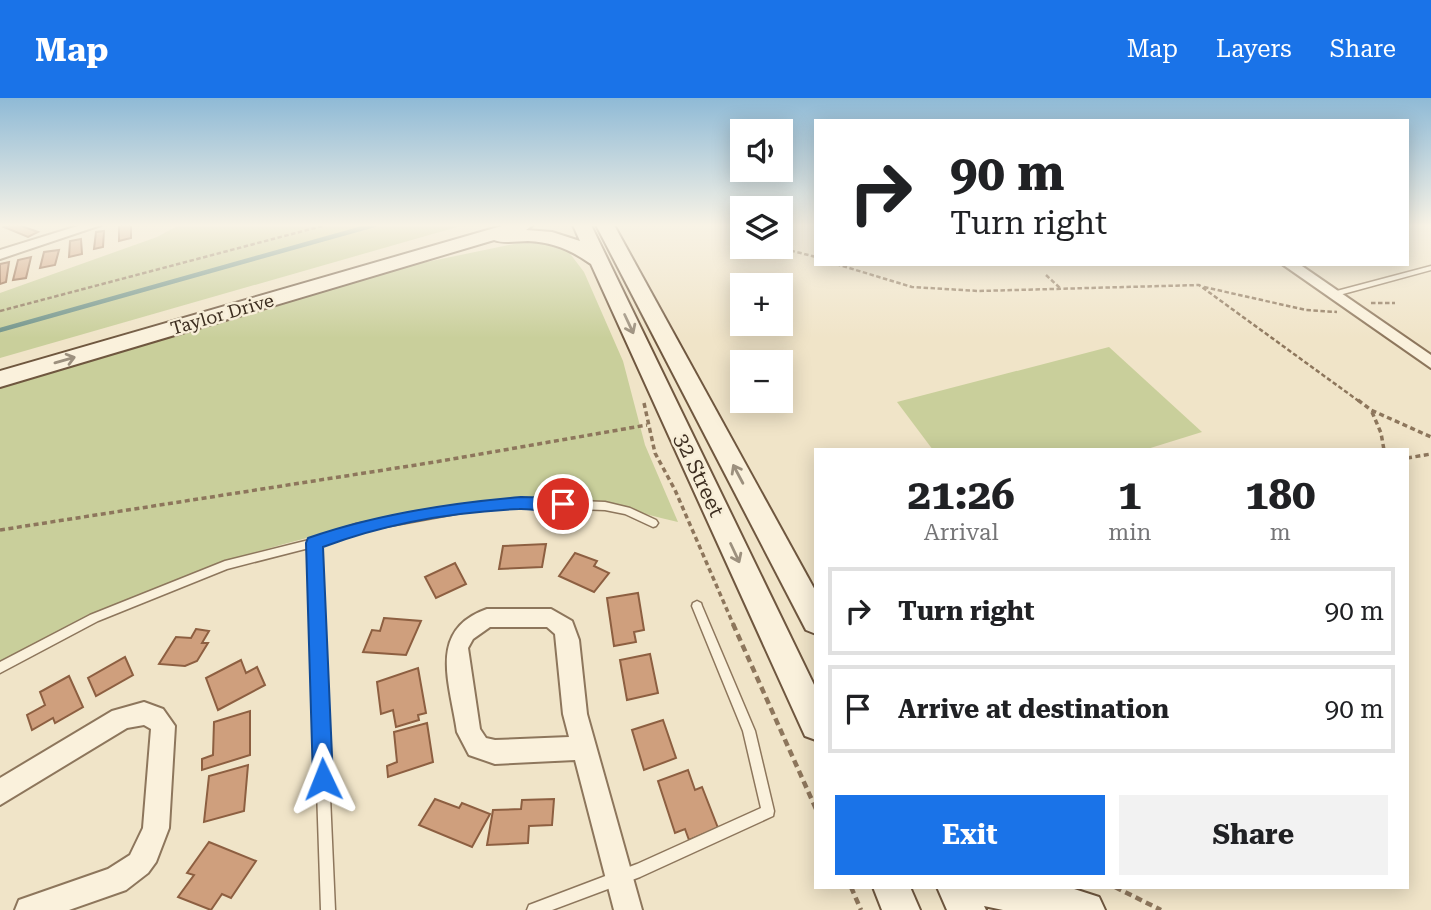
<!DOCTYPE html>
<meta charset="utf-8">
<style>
body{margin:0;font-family:"Roboto Serif",serif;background:#f2f2f2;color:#202124;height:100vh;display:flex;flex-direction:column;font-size:26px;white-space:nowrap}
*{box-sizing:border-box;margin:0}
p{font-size:23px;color:#757577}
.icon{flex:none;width:38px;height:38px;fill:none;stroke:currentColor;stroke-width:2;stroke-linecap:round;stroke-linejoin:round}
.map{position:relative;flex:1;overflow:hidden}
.details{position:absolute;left:814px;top:350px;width:595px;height:441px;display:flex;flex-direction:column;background:#fff;border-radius:0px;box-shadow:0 4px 18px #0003}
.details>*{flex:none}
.guide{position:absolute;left:814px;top:21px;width:595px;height:147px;border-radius:0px;box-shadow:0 4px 18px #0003;background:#fff;color:#202124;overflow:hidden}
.tools{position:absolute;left:730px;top:21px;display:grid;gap:14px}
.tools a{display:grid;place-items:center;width:63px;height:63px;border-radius:0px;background:#fff;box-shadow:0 4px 18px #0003;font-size:35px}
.pin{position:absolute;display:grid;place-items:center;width:60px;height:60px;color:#fff;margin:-30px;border:4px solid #fff;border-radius:50%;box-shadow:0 2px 7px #0007}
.me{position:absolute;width:77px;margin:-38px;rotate:358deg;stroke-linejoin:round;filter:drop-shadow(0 0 5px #0008)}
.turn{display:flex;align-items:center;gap:24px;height:147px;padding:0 21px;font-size:32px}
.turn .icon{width:91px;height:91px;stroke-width:2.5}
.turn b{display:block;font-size:49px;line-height:60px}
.eta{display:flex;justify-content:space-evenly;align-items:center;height:119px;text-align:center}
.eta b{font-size:42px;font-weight:700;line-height:49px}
.primary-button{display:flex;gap:14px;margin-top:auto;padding:14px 21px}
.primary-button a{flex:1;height:80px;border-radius:0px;background:#1a73e8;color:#fff;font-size:28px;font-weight:700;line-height:80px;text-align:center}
.primary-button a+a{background:#f2f2f2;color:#202124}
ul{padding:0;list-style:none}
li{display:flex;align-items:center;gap:21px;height:88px;margin:0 14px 10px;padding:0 7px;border:4px solid #e0e0e0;border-radius:0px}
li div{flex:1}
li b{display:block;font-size:26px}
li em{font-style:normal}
header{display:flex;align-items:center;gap:42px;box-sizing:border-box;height:98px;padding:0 35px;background:#1a73e8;color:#fff}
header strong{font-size:33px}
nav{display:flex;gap:38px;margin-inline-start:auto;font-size:24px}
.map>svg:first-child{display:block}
.green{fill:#c9cf9b}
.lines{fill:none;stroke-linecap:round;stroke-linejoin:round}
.stream{stroke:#6f938a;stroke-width:4.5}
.building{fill:#cf9f7d;stroke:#8d5f41;stroke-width:2}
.lane-casing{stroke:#8d765c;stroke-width:3}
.street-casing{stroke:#8d765c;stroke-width:4}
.secondary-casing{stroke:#6f573f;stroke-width:4}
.path-far2{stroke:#8d765c;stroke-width:2.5;stroke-dasharray:4.5 2.5;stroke-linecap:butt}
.path-far1{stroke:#8d765c;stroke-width:3.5;stroke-dasharray:5 3.5;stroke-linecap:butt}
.path{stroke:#8d765c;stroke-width:4.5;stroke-dasharray:7 4.5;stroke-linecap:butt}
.lane{fill:#faf1dc;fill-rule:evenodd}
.street{fill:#faf1dc;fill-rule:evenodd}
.secondary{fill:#faf1dc;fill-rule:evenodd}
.oneway{stroke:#9c907e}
.route{fill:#1a73e8;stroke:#114b97;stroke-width:2}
.labels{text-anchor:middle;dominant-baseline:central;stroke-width:5;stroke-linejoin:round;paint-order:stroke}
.far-street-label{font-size:18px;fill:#3d2e20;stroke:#f7eed8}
.street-label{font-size:21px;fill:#3d2e20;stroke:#f7eed8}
</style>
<header>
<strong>Map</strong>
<nav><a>Map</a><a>Layers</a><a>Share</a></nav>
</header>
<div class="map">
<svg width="1431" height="812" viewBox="0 0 1431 812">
<rect width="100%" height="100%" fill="#f0e4c8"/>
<g class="green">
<path d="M179 127H464L0 260V195L157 139Z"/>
<path d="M528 143 549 145 568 153 584 174 623 263 645 347 678 424C643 416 609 405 573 405 547 404 520 408 494 410 318 423 150 477 0 570V290L412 167Z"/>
<path d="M1109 249 1202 334 1144 352H933L897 304Z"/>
</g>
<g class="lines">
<path class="stream" d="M0 232 374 127"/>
</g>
<g class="building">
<path d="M9 127H19L38 134 28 139 4 129Z"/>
<path d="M119 127H131V140L119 143Z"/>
<path d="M104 133 103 149 94 151 96 134Z"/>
<path d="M81 141 82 156 69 159 70 143Z"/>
<path d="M59 152 55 167 40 170 44 154Z"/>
<path d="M31 159 26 180 13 182 18 162Z"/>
<path d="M9 164 6 184 0 186V166Z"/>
<path d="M546 446 542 469 499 471 503 448Z"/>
<path d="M575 455 597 463 594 468 609 475 594 494 559 478Z"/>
<path d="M455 465 466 486 436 500 425 479Z"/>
<path d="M638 495 644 532 634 534 636 544 614 548 607 500Z"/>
<path d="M384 520 421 523 406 557 363 554 372 532 380 533Z"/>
<path d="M196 531 209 533 202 545H208L197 563 185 568 159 566 176 539 191 540Z"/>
<path d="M650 556 658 595 627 602 620 562Z"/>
<path d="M125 559 133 577 96 598 88 580Z"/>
<path d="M241 562 246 575 257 569 265 587 218 612 206 580Z"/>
<path d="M418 570 426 615 418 617 419 622 396 629 393 612 381 616 377 584Z"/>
<path d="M69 578 83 609 55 625 53 620 32 632 27 617 45 607 40 594Z"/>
<path d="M250 613V657L202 672V661L213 657 214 624Z"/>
<path d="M663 622 676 660 644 672 632 632Z"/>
<path d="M427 625 433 664 388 679 387 668 397 664 394 634Z"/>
<path d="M248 667 244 713 204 724 209 678Z"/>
<path d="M688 672 695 692 702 689 718 730 689 742 685 731 675 735 658 683Z"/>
<path d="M435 701 459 710 462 705 490 716 472 749 419 727Z"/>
<path d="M554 701 552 727 529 728 528 745 487 747 493 712 521 711 522 702Z"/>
<path d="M209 744 256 763 231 800 222 796 211 812 178 799 194 777 187 775Z"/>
</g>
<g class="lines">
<defs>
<g id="lane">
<path d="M1431 168V172L1332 199 1328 197 1329 195Z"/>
<path d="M521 401 605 404 630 410 656 422 658 425 656 428 653 429 625 416 605 412 521 409 466 414 357 434 319 447 335 812H321L309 450 227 471 98 523 0 575V564L90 517 225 463 313 441 356 426 466 406Z"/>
<path d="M697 503 701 505 702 508 755 633 774 713 773 718 640 779 552 812H527L529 807 637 766 761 710 743 633 692 508 693 505Z"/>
</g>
<g id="street">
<path d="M81 127H101L0 161V152Z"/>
<path d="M1282 166H1299L1431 257V270Z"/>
<path d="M487 511H551L572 523 579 542 587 616 642 812H614L575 662 495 666 469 657 457 634C450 585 427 532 487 511ZM490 529H547L555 536 563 616 569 639 495 642 486 640 480 631 468 550 473 541Z"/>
<path d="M144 604 163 611 175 628 169 730 156 764 148 775 126 792 69 812H15L19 802 108 771 130 757 143 730 151 631 144 627 127 630 0 707V680L112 613Z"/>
</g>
<g id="secondary">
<path d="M505 127H533L526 132 552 134 580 143 573 127H591L816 591V642L805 638 591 166C571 152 553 144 528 143 517 143 504 146 494 142L0 289V273Z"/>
<path d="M596 127H614L816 494V536L806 532Z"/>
<path d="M873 789H910L920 812H882Z"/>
<path d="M937 789H1068L1099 799 1105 812H1003L984 808 986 812H947Z"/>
</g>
</defs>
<use href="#lane" class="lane-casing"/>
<use href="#street" class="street-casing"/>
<use href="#secondary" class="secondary-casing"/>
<g class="path-far2">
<path d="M734 127 742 131"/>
<path d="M777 149 816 159"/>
<path d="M836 166 912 189 979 193 1199 187 1360 304"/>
<path d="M1046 177 1060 190"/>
<path d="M1204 189 1306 212 1337 214"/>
<path d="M1371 205H1395"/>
<path d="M0 213 326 127"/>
</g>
<g class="path-far1">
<path d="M1358 302 1371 312 1431 339"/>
<path d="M644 305 655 355 675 392 734 528"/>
<path d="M1372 314 1381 335 1384 352"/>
<path d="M1407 360 1431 356"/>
<path d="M0 432 435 364 647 327"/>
</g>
<g class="path">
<path d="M733 526 816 711"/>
<path d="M851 789 861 812"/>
<path d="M1115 789 1161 812"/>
</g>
<use href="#lane" class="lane"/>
<use href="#street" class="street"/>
<use href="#secondary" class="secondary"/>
</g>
<defs><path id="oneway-shaft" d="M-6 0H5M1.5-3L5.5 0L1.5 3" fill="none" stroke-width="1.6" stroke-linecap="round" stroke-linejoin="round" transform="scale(1.75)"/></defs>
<g class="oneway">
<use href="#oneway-shaft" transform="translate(629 226) rotate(65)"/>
<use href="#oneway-shaft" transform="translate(65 262) rotate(-16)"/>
<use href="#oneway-shaft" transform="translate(738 376) rotate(-118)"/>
<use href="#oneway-shaft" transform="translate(735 455) rotate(65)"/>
</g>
<linearGradient id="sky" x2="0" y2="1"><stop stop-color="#8fbad6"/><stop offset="0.53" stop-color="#f8f3e6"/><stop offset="1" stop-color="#f8f3e6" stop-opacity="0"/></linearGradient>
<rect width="1431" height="240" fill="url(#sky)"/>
<path class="route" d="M521 399 563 400 571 406C563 419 533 410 519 411 454 414 384 426 323 449L333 681 330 688 323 691 316 688 313 681 306 445 308 440C377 416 449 405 521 399Z"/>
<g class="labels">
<g class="far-street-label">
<text transform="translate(222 216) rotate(-16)">Taylor Drive</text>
</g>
<g class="street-label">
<text transform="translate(699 377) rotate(65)">32 Street</text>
</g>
</g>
</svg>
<div class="tools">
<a><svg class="icon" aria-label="sound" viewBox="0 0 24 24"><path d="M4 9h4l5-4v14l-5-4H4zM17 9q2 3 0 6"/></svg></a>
<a><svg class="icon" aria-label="layers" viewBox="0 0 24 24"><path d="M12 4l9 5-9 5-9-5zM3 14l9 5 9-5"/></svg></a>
<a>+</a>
<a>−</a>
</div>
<div class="pin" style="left:563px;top:406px;background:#d93025"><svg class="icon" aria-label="arrive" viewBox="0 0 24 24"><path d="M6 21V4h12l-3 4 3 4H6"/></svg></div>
<svg class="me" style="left:323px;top:681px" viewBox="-20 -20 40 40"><path d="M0-17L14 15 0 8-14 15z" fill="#1a73e8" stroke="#fff" stroke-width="4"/></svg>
<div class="guide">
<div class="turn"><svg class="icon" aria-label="right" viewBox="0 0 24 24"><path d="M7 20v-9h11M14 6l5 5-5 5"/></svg><div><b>90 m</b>Turn right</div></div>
</div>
<section class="details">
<div class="eta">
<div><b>21:26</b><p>Arrival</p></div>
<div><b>1</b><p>min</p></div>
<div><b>180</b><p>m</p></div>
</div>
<ul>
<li><svg class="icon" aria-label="right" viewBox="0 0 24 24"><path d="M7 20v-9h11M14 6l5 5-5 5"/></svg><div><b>Turn right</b></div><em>90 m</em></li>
<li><svg class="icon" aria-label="arrive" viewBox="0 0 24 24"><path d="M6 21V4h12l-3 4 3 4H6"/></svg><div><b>Arrive at destination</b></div><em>90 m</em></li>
</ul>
<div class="primary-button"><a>Exit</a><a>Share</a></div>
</section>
</div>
